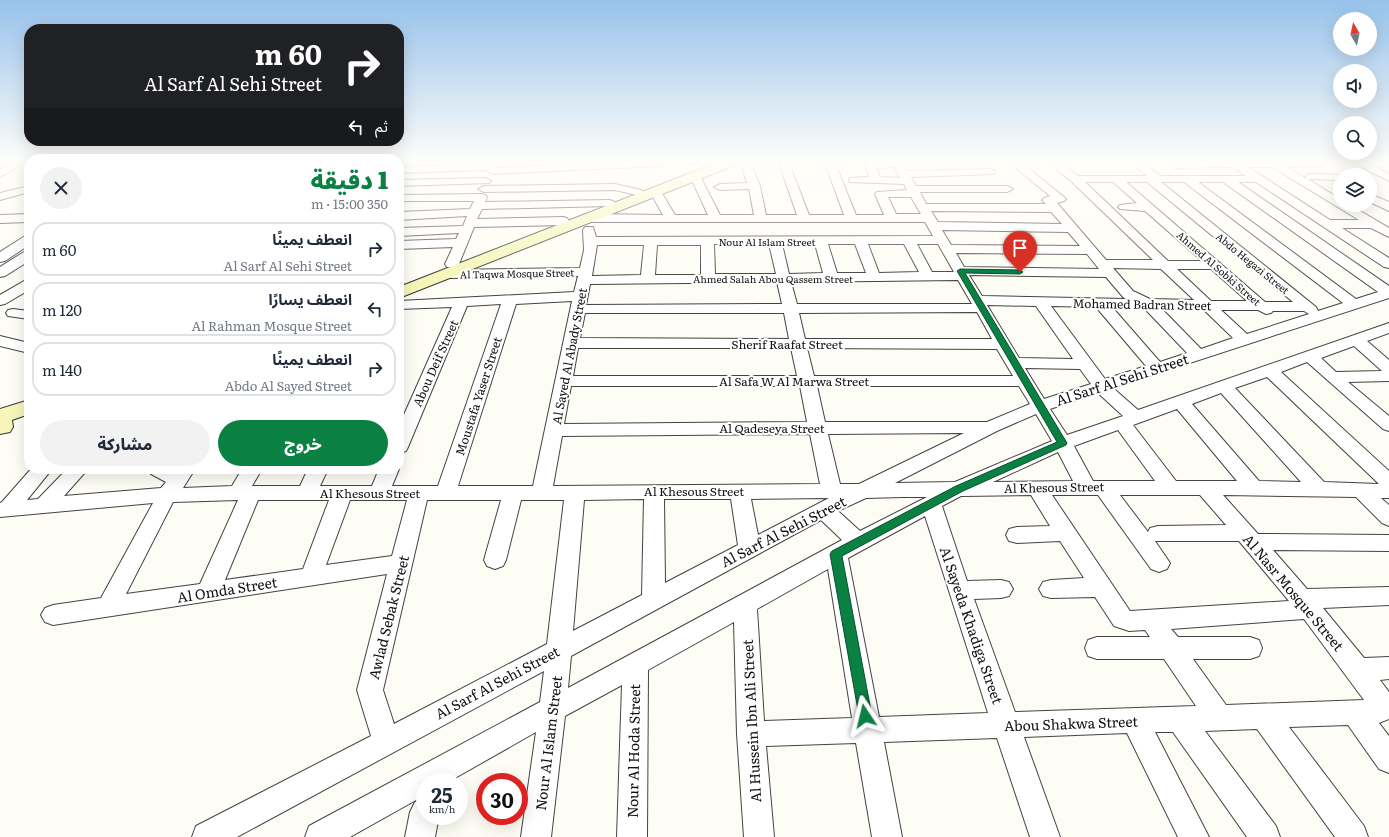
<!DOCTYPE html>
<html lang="ar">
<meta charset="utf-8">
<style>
body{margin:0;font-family:Literata,"Noto Sans Arabic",serif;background:#f2f2f3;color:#1f2937;direction:rtl;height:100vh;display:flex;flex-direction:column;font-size:15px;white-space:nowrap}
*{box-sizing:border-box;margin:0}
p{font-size:13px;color:#747a83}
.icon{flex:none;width:22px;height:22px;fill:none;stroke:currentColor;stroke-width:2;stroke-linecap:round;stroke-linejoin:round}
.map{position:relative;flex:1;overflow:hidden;direction:ltr}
.sheet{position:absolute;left:24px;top:154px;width:380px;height:320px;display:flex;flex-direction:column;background:#fff;border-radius:16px;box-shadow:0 4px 16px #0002;direction:rtl}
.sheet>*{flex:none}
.guide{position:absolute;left:24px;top:24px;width:380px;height:122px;border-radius:16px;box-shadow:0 4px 16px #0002;direction:rtl;background:#202124;color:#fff;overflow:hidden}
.needle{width:26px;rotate:351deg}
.buttons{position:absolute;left:1333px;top:12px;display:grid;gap:8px}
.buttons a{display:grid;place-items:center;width:44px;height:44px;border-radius:50%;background:#fff;box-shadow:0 4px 16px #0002;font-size:20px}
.speed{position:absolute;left:416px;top:773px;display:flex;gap:8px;font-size:20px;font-weight:700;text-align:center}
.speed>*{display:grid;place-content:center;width:52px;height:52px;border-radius:50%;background:#fff;box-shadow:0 4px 16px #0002;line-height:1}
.speed small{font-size:10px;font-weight:400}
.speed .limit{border:6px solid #d22;background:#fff;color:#111}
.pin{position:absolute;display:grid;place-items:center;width:34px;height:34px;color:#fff;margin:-41px -17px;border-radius:50% 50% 50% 0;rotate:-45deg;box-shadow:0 0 4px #0007}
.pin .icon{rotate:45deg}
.me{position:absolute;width:44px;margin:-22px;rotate:350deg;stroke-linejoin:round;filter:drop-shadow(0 0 3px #0008)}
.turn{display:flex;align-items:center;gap:14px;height:84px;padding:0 16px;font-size:18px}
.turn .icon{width:52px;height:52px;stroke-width:2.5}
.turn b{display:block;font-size:28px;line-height:34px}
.then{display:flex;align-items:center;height:38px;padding:0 16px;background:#0003;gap:8px;font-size:15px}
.round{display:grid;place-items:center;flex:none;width:42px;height:42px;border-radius:21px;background:#f2f2f3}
.headline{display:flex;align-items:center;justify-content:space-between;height:68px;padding:0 16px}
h1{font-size:24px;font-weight:800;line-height:30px;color:#0b8043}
.cta{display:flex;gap:8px;margin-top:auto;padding:8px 16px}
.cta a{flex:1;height:46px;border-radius:24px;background:#0b8043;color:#fff;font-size:16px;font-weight:800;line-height:46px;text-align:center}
.cta a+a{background:#f2f2f3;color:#1f2937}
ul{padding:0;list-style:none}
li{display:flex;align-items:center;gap:12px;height:54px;margin:0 8px 6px;padding:0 8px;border:2px solid #e0e1e3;border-radius:16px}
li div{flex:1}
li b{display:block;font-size:15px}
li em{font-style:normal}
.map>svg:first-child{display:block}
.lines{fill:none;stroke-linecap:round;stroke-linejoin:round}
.minor-casing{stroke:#434343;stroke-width:2}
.secondary-casing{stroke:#323232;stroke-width:2}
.minor{fill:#fff;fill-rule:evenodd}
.secondary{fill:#f5f6b8;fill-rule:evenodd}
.route{fill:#0b8043;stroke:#07532c}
.labels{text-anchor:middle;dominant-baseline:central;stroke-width:4;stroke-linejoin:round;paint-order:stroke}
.far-street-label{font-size:10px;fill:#101010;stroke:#fff}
.street-label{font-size:12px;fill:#101010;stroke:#fff}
.near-street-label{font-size:14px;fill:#101010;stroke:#fff}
</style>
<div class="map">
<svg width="1389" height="837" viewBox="0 0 1389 837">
<rect width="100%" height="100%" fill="#fefdf5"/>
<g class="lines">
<defs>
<g id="minor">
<path d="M12 163H25L0 177V170Z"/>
<path d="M589 163H665L660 166 493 174 485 170 399 173V167L490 164 494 165 495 168Z"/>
<path d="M741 163H751L760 186 766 215H797L779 163H789L809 215H844L825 163H835L856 215H884L875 194 877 192 907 190 904 184 850 182 849 180 850 178 869 177 865 165 866 163H902L907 171 990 169 994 170 995 172 994 174 911 177 916 186H1007L1013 189 1007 192H920L926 204H1046L1042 200 1044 198 1050 196 1010 163H1022L1064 197 1066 199 1064 201 1057 203 1106 260H1153L1071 181 1049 163H1061L1078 176H1147L1131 163H1143L1161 176H1246L1233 167 1175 168 1171 167 1170 165 1171 163H1327L1322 166 1287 167 1307 179 1306 177 1307 175 1311 174 1344 175H1340V180L1308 179 1340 199V205H1350L1389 228V237L1371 228H1342L1389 258V268L1384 267 1256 182H1238L1389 286V298L1113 388 1138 410 1389 323V333L1367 341 1389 360V381L1348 382 1389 416V431L1383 429 1307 362 1281 372 1389 471V498H1381L1389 505V526L1382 523 1356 497 1223 495 1258 534 1389 535V551L1273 550 1307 589 1389 587V605L1323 608 1364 658 1389 657V679L1380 680 1389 692V719L1379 723 1389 736V773L1379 769 1348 725 1289 727 1364 826 1368 837H1335L1257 729 1205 731 1276 826 1280 837H1247L1173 732H1155L1209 837H1178L1127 733 1024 737 1060 837H1030L997 738 884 742 902 837H872L856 743 766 746 774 837H744L737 734 734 622 648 670 647 837H617L622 685 565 716 551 837H521L536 732 448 782H425V795L350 837H305L309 826 540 702 544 671 237 837H192L196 826 371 736 357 690 387 574 53 625 45 622 41 615 45 608 53 605 101 598 153 503 0 517V503L2 502 31 469H52L27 500 38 499 67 469H88L64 496 161 488 166 482 151 474 148 469H195L183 488 232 486 242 469H262L252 486H300L308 469H328L320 486H372L379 469H399L392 486H438L501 304 467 306 408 447 406 451 399 453V426L452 307 399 309V301L574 292 578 276 448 278 443 277 441 274 443 271 448 270 580 268 584 250 583 230 585 227H593L596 237 933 236 925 222H592L588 221 586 218 588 215 592 214 663 215 650 192 652 190H660L675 215H708L690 176 695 173 700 176 720 215H754L749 189 720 190 714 187 720 184 747 183ZM894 167 900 178 880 177 876 168ZM1248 167H1272L1359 220H1330ZM1085 182H1113L1137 203 1120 205 1118 207 1120 209 1145 211 1202 261H1168ZM1126 182H1147L1293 302H1265ZM1161 182H1184L1343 303 1318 311 1316 307ZM1198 182H1223L1378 292 1356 299ZM888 197H911L921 214H896ZM931 211 1051 212 1062 224 938 222ZM942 230 1068 232 1080 246 951 245ZM714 244H769L776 274H715ZM782 244H815L823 273 789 274ZM828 244H855L866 273H837ZM868 244H904L919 272 879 273ZM917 244H938L954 272H932ZM597 245H644L641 275 592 276ZM657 245H701V275H655ZM956 253 1087 254 1099 269 964 267ZM1113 268 1161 269 1194 300 1150 299 1133 291ZM1177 269H1211L1247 301H1211ZM969 275 1106 277 1123 297 1126 299 982 296ZM958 280 972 304H797L791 282ZM777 282 782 304 586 305 590 284ZM572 301 533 486H458L516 304ZM987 305 1036 306 1073 359 1019 358ZM1051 306 1096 307 1146 366 1105 379ZM1112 307 1144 308 1187 353 1160 362ZM1161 308 1203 309 1233 338 1201 349ZM1221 310H1258L1266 314 1271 313 1273 311H1304L1309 314 1247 334ZM977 312 992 339H805L799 313ZM585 313H784L789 339 580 338ZM1354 346 1382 371 1336 372 1321 358ZM578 348H791L797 376H573ZM807 348 997 349 1013 376H814ZM1025 368 1080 369 1091 384 1044 399ZM1267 377 1379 484 1324 482 1235 388ZM571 386H800L807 422 564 424ZM817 386H1019L1030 404 987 422H825ZM1098 393 1123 416 1067 435 1050 409ZM1221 393 1301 482 1259 481 1192 404ZM1177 409 1237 481H1176L1133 425ZM1036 414 1052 441 955 482 895 483 997 431ZM1118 430 1155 481H1093L1074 446ZM964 433 859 484H840L828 434ZM810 434 820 484 553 486 562 436ZM1058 452 1073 481 993 482ZM1031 495 1050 526 1017 527 1009 529 1006 535 1009 541 1017 543 1060 541 1084 578 1051 580 1043 582 1039 589 1043 596 1051 598 1095 597 1114 626 1129 631 1145 630 1150 637H1097L1088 640 1085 648 1088 656 1097 659H1164L1196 706 1015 712 974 599 1001 598 1009 596 1013 589 1009 582 1001 580 967 581 942 506 961 496ZM1052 495H1098L1151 569 1159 572 1167 569 1170 563 1155 541H1239L1289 601 1130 611ZM1120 495H1200L1226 525 1158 526 1150 528 1148 532ZM903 497H927L860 531 838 511 866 498ZM829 498 758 535 751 499ZM644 499 642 595 573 631 584 500ZM664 499H731L738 545 665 583ZM238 500 200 584 126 594 173 502ZM258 500H329L303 569 225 580ZM350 500H407L392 556 326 565ZM427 500H501L484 560 487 566 495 569 503 566 506 560 521 500H564L547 644 394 724 383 690ZM925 516 988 713 879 717 848 558ZM821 520 842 540 568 688 571 656ZM828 569 852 718 764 721 757 609ZM1304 619 1364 700 1226 705 1193 659H1250L1259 656 1262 648 1259 640 1250 637H1178L1171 629Z"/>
<path d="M1354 163H1368L1389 174V181Z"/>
<path d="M485 178 491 181 489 183 399 186V180Z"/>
<path d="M615 184 641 190 643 192 641 194 637 195 615 190 484 192 478 189 484 186Z"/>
<path d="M29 186V192L0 200V193Z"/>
<path d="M481 194 485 195 487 197 485 202 609 200 613 201 615 203 613 205 609 206 482 209 477 219 563 217 567 218 569 221 567 224 563 225 474 227 459 264 457 267H447L445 264 453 247 399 249V241L456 239 459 233 399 236V228L463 226 467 216 399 220V212L470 209 474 201H399V195Z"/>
<path d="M1370 194 1389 202V211L1370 202Z"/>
<path d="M29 214V222L0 223V215Z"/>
<path d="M29 235V245L5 261 0 262V252L25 236Z"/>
<path d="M29 251V261L5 276 0 277V267L24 252Z"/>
<path d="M29 280V290L5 304 0 305V295L24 281Z"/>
<path d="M13 309 29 311V319L8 316 6 313 8 310Z"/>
<path d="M0 336 29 343V353L0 346Z"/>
<path d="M425 797V816H439L435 837H405L410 812 415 802Z"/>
</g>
<g id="secondary">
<path d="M716 163H734L733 166 399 298V287Z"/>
<path d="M29 400V414L12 420 13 427 10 432 0 434V409Z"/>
</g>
</defs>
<use href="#minor" class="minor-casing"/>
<use href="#secondary" class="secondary-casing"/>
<use href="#minor" class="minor"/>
<use href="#secondary" class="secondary"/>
</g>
<linearGradient id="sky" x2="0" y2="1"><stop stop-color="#97c2eb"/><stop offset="0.58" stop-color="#fffefa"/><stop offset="1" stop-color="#fffefa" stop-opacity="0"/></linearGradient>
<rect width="1389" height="280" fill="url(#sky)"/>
<path class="route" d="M960 269 1020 270 1023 272 1020 274 965 273 1067 443 1066 445 963 491 842 556 872 716 870 720 865 722 861 720 859 716 830 554 832 551 956 486 1057 442 957 271Z"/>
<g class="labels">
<g class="far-street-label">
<text x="767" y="241">Nour Al Islam Street</text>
<text transform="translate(1253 263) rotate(39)">Abdo Hegazi Street</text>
<text transform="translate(1219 268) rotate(41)">Ahmed Al Sobki Street</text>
<text transform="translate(517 273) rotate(-1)">Al Taqwa Mosque Street</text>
<text x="773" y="278">Ahmed Salah Abou Qassem Street</text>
</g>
<g class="street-label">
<text transform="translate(1142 304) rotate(1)">Mohamed Badran Street</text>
<text x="787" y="344">Sherif Raafat Street</text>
<text transform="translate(569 356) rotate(-79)">Al Sayed Al Abady Street</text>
<text transform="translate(435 363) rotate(-66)">Abou Deif Street</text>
<text x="794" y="381">Al Safa W Al Marwa Street</text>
<text transform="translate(478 396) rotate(-72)">Moustafa Yaser Street</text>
<text x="772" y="428">Al Qadeseya Street</text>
<text transform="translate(1054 487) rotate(-1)">Al Khesous Street</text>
<text x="694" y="491">Al Khesous Street</text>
<text x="370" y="493">Al Khesous Street</text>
</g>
<g class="near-street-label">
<text transform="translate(1122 379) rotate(-18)">Al Sarf Al Sehi Street</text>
<text transform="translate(783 531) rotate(-27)">Al Sarf Al Sehi Street</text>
<text transform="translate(227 589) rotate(-9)">Al Omda Street</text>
<text transform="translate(1294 592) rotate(50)">Al Nasr Mosque Street</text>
<text transform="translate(388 617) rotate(-76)">Awlad Sebak Street</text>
<text transform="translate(972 625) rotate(71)">Al Sayeda Khadiga Street</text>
<text transform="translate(497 682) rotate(-28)">Al Sarf Al Sehi Street</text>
<text transform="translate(751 721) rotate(-93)">Al Hussein Ibn Ali Street</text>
<text transform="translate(1071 723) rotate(-2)">Abou Shakwa Street</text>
<text transform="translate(548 743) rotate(-83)">Nour Al Islam Street</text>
<text transform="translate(633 751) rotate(-89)">Nour Al Hoda Street</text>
</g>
</g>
</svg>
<div class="buttons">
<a><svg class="needle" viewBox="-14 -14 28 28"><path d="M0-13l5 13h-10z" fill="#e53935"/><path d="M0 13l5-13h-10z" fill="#747a83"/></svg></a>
<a><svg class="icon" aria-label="sound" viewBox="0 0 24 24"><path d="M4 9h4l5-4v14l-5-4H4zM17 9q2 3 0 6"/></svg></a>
<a><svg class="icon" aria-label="search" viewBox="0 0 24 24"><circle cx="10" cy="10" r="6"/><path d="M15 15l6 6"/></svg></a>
<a><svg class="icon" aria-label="layers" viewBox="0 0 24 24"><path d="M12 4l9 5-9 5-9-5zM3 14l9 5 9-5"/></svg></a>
</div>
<div class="speed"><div>25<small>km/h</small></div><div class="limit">30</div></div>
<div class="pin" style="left:1020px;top:272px;background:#d93025"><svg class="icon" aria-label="arrive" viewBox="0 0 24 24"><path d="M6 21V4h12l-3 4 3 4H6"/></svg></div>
<svg class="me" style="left:865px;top:716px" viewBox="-20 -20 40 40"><path d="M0-17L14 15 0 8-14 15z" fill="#0b8043" stroke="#fff" stroke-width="4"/></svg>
<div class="guide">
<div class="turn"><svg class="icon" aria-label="right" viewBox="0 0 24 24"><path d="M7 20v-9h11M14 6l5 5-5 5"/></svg><div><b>60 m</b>Al Sarf Al Sehi Street</div></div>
<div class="then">ثم<svg class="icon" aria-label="left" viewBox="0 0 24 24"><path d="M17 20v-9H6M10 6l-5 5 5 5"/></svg></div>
</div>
<section class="sheet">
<div class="headline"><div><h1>1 دقيقة</h1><p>350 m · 15:00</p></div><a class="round"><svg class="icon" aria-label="close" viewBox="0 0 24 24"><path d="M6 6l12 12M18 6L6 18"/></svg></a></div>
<ul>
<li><svg class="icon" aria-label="right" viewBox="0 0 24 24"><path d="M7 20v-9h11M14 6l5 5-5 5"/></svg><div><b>انعطف يمينًا</b><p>Al Sarf Al Sehi Street</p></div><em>60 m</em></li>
<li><svg class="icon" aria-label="left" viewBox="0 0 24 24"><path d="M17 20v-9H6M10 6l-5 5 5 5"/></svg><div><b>انعطف يسارًا</b><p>Al Rahman Mosque Street</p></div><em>120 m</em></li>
<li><svg class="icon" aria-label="right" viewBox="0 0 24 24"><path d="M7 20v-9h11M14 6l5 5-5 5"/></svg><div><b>انعطف يمينًا</b><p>Abdo Al Sayed Street</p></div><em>140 m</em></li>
</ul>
<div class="cta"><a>خروج</a><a>مشاركة</a></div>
</section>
</div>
